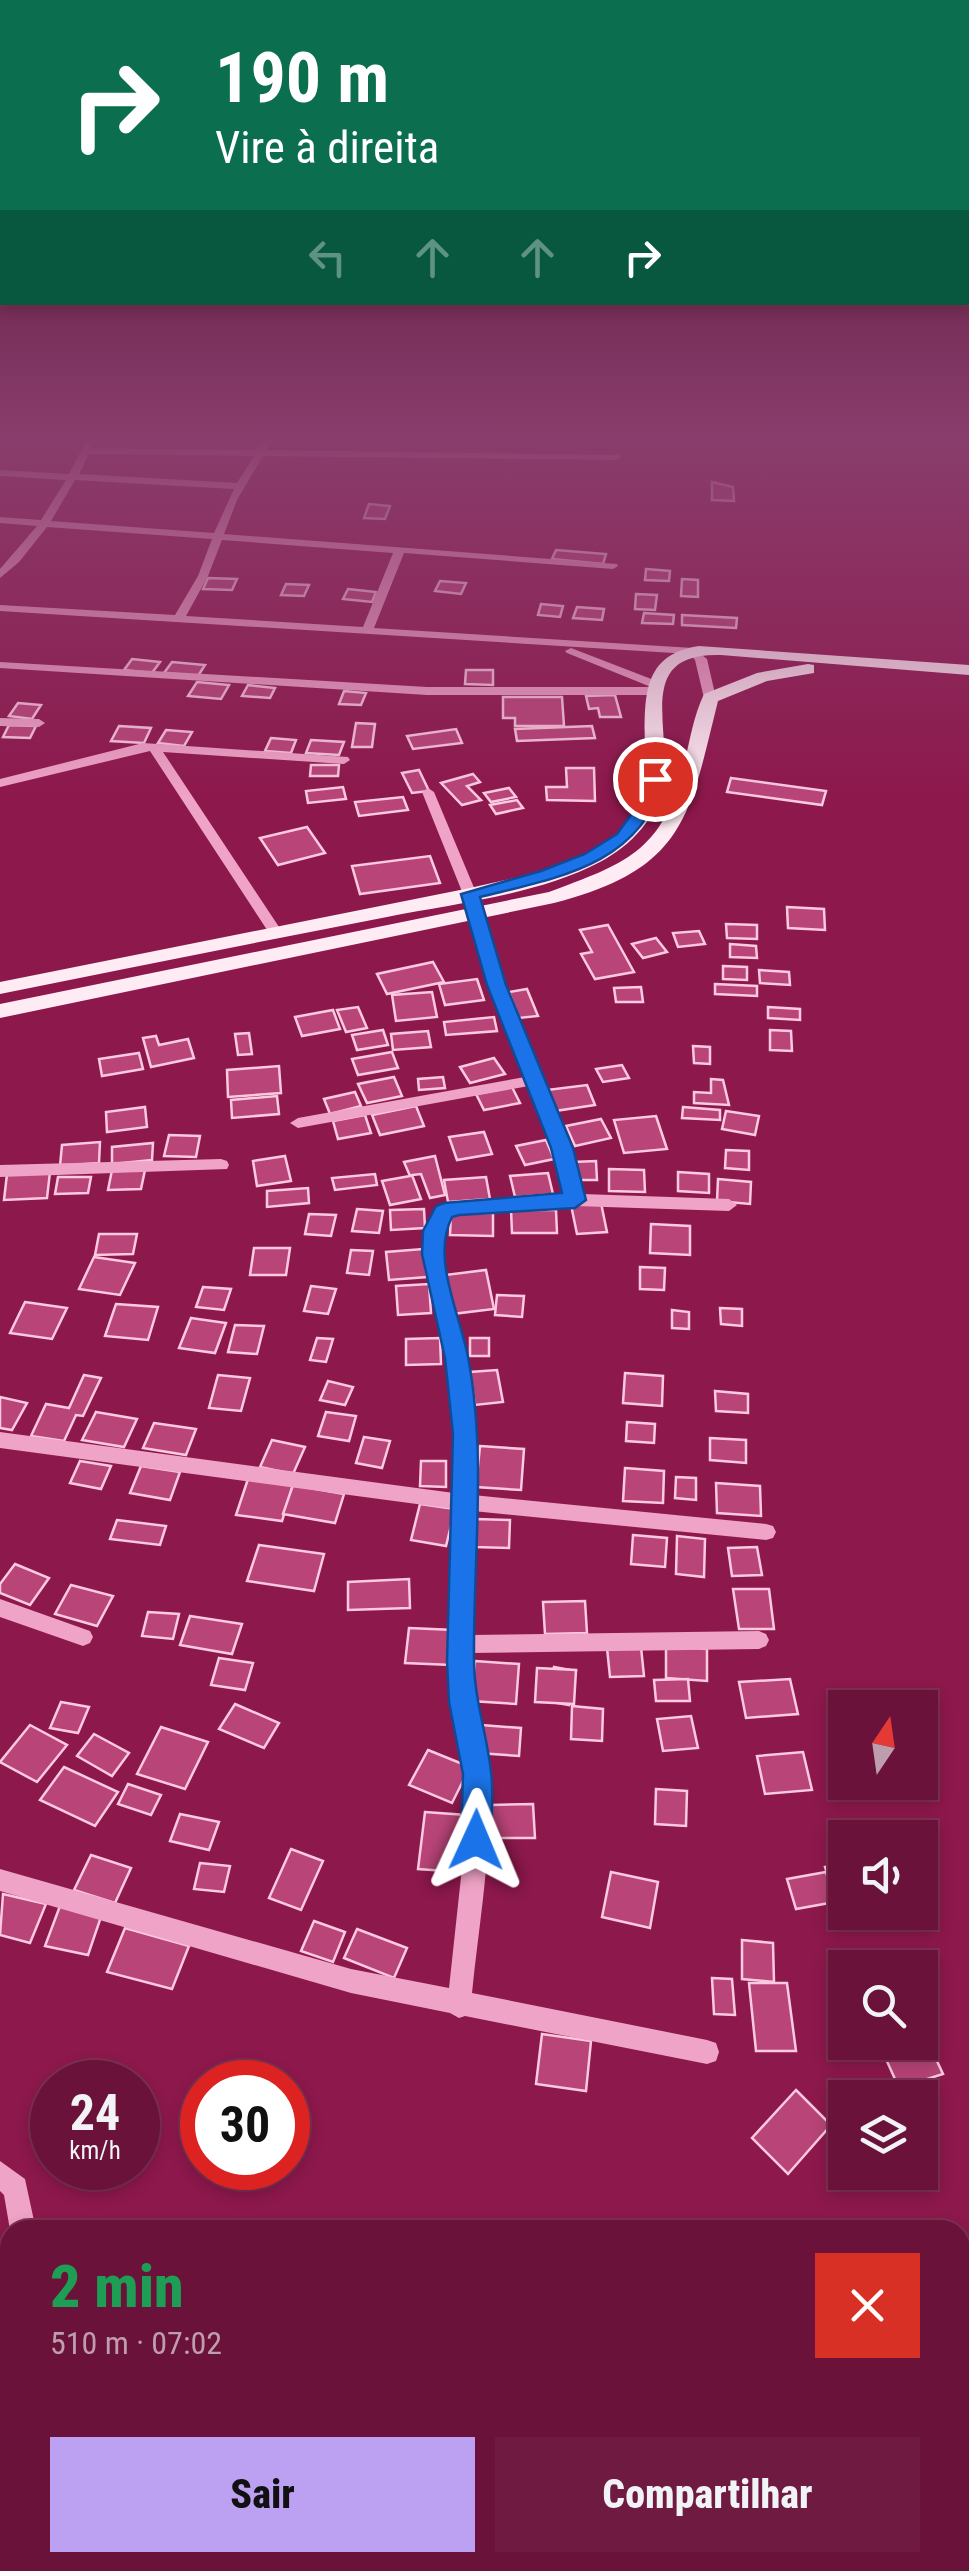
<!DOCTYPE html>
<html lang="pt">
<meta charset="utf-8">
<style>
body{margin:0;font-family:"Roboto Condensed",sans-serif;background:#6f1b41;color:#f1f3f6;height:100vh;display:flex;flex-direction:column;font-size:38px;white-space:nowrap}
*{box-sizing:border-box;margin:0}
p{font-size:32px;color:#be9eae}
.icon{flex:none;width:55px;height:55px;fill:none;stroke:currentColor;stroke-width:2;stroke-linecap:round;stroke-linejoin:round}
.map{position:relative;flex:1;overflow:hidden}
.sheet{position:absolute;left:0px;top:2220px;width:970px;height:352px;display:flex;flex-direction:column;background:#6a1239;border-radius:30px 30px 0 0;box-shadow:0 5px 15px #0003,0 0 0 2px #7d3253}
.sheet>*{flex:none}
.banner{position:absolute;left:0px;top:0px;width:970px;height:305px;box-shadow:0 5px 15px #0003,0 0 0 2px #7d3253;background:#0b6e4f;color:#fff;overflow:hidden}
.needle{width:65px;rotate:13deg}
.fabs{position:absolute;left:828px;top:1690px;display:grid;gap:20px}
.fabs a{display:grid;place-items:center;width:110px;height:110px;border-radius:0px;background:#6a1239;box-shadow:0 5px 15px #0003,0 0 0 2px #7d3253;font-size:50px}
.speed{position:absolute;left:30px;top:2060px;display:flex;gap:20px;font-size:50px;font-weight:700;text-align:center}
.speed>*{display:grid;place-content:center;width:130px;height:130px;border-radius:50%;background:#6a1239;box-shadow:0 5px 15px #0003,0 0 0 2px #7d3253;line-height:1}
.speed small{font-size:25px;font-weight:400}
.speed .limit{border:15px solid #d22;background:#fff;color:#111}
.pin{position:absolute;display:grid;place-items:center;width:85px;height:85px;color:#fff;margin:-42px;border:5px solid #fff;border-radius:50%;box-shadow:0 2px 10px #0007}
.me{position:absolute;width:110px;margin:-55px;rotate:1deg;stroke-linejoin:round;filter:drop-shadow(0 0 8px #0008)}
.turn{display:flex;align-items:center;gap:35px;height:210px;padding:0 50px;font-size:45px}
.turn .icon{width:130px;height:130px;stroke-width:2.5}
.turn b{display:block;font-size:70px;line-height:85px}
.lanes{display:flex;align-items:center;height:95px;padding:0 50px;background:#0003;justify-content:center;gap:50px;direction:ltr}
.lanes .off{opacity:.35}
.round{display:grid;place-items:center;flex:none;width:105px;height:105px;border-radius:0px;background:#6f1b41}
.summary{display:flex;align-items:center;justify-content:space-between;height:170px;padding:0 50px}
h1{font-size:60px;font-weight:800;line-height:75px;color:#1e9e55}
.button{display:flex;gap:20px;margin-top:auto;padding:20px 50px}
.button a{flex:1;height:115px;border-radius:0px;background:#bca0f2;color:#111;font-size:40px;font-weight:800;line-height:115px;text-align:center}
.button a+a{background:#6f1b41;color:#f1f3f6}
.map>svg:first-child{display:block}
.building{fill:#b84478;stroke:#fbcae0;stroke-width:2.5}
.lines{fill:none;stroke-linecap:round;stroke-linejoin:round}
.minor{fill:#efa3c6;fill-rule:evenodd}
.major{fill:#ffebf3;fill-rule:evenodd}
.route{fill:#1a73e8;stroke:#114b97;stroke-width:2.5}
</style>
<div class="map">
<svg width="969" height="2571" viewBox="0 0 969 2571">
<rect width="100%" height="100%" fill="#8d184c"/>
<g class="building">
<path d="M712 482 733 487 734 501 712 500Z"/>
<path d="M369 504 390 506 385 519 364 518Z"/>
<path d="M556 550 606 554 603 564 552 559Z"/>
<path d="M646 569 670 571 669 581 645 580Z"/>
<path d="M208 578 237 579 232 590 203 589Z"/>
<path d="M682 579 698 580V597L681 596Z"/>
<path d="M440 581 466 583 461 594 435 591Z"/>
<path d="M286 584 309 585 304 596 281 595Z"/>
<path d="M348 589 376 592 372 602 343 599Z"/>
<path d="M636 594 657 595 655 610 635 609Z"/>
<path d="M541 604 563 606 560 617 538 615Z"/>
<path d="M577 607 604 609 602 620 573 618Z"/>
<path d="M644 613 674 615 673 624 642 623Z"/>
<path d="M682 615 737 618 736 628 682 625Z"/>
<path d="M132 659 160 662 152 673 124 670Z"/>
<path d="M172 662 205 665 198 676 164 673Z"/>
<path d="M466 670H493V685L465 684Z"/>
<path d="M197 682 229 685 221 699 188 696Z"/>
<path d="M248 685 275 688 270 698 242 696Z"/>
<path d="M344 691 366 693 361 705 339 704Z"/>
<path d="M615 695 621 717H600L598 708 589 709 586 696Z"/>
<path d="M503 697H562L564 726H515V718H503Z"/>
<path d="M18 703 41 705 32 719 9 716Z"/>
<path d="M356 723 375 724 372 747H352Z"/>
<path d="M9 725 36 726 30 738 3 737Z"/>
<path d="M119 726 151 728 144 743 111 741Z"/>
<path d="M592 726 595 738 517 741 515 729Z"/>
<path d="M456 729 462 743 413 749 407 736Z"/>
<path d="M166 730 192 732 184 746 158 743Z"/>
<path d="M271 738 296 740 291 753 265 751Z"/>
<path d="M311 740 344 742 339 755 306 753Z"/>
<path d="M311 765H339L338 776H310Z"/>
<path d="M566 768H594L595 801 547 800 546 787H567Z"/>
<path d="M419 770 429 791 412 793 402 773Z"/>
<path d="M473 774 480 782 467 786 481 800 462 805 441 783Z"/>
<path d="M731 778 826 791 822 805 727 792Z"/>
<path d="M343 787 346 799 308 803 306 791Z"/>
<path d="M509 788 516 797 491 802 484 793Z"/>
<path d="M403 797 408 810 359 816 355 802Z"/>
<path d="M517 800 523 808 496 814 490 805Z"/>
<path d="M307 827 325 853 278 865 260 838Z"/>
<path d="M430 856 440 883 360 894 352 866Z"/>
<path d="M787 907 824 909 825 930 788 928Z"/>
<path d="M726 924 757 925V939L727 938Z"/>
<path d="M608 925 634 972 595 979 581 954 592 952 580 930Z"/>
<path d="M699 931 705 944 678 947 673 933Z"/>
<path d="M656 938 667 952 643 958 632 944Z"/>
<path d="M730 944 756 946 757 958 730 957Z"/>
<path d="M433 962 444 982 387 994 377 974Z"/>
<path d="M723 966 747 967V980L723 979Z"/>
<path d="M759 970 789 972 790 985 760 983Z"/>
<path d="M477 979 484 1000 445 1005 439 984Z"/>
<path d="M715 984 757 986V996L715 994Z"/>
<path d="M641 987 643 1002H616L614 988Z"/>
<path d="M527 989 538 1016 519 1018 509 992Z"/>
<path d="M432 992 437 1017 396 1021 392 995Z"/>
<path d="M358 1007 367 1028 346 1032 337 1010Z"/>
<path d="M768 1007 800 1009V1020L768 1018Z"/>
<path d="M333 1010 340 1029 302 1036 295 1017Z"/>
<path d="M494 1017 497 1031 446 1035 444 1022Z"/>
<path d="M383 1030 388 1045 357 1050 352 1035Z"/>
<path d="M770 1030 791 1031 792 1051 770 1050Z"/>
<path d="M428 1031 431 1047 393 1050 391 1034Z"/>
<path d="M249 1033 252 1054 238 1055 235 1034Z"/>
<path d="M156 1036 159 1045 188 1039 194 1058 151 1067 143 1038Z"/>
<path d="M693 1046 710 1047V1064L694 1063Z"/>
<path d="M392 1052 398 1068 358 1075 352 1059Z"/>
<path d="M139 1053 143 1069 102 1076 99 1059Z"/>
<path d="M494 1058 505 1074 470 1083 460 1067Z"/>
<path d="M622 1065 629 1078 603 1082 596 1069Z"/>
<path d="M279 1066 281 1093 228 1097 227 1070Z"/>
<path d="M394 1077 402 1096 367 1103 358 1084Z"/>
<path d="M443 1077 445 1088 419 1090 418 1079Z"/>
<path d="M711 1079 723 1080 729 1105 694 1103V1092L711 1093Z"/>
<path d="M587 1085 595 1105 555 1111 547 1090Z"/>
<path d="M512 1087 520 1103 484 1110 476 1094Z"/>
<path d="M355 1092 361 1106 330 1114 324 1099Z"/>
<path d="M277 1096 279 1114 232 1118 231 1100Z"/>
<path d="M416 1106 424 1126 380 1135 372 1115Z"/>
<path d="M145 1107 147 1127 107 1132 106 1112Z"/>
<path d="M683 1107 720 1110V1120L682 1118Z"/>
<path d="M726 1111 759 1116 755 1135 722 1129Z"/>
<path d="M365 1115 371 1133 338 1139 333 1121Z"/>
<path d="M656 1116 667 1149 624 1153 614 1120Z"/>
<path d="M601 1119 611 1138 575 1146 566 1126Z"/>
<path d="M484 1132 492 1154 457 1160 449 1137Z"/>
<path d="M169 1135 200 1136 196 1157 164 1156Z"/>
<path d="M546 1140 554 1159 525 1165 516 1146Z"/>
<path d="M100 1142 99 1163 60 1166 62 1145Z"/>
<path d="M153 1143 152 1160 112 1164V1147Z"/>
<path d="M726 1150 749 1151V1170L725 1168Z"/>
<path d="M285 1156 291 1181 257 1186 253 1161Z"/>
<path d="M435 1156 445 1195 430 1198 421 1174 412 1175 421 1199 390 1205 382 1181 410 1176 404 1162Z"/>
<path d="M596 1161 597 1180H574L573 1162Z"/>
<path d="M609 1169 644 1170 645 1192 609 1191Z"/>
<path d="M112 1170H145L141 1189 108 1190Z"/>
<path d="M50 1172 47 1198 4 1200 7 1174Z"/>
<path d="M678 1172 709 1174V1193L678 1191Z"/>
<path d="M548 1173 553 1194 515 1197 510 1176Z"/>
<path d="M375 1174 377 1185 335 1190 332 1178Z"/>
<path d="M58 1177H91L88 1193 55 1194Z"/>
<path d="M486 1177 490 1199 448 1202 444 1180Z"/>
<path d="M718 1179 751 1182 750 1204 717 1201Z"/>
<path d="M308 1188 309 1203 267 1207V1191Z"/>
<path d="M601 1203 607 1232 577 1234 571 1205Z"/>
<path d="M357 1209 383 1211 379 1233 352 1231Z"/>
<path d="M424 1209 425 1228 391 1230 390 1210Z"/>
<path d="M511 1210H556L557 1233H512Z"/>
<path d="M451 1213H493V1236L450 1235Z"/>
<path d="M309 1214 336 1215 331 1236 305 1234Z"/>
<path d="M651 1224 690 1226V1255L650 1253Z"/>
<path d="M99 1234H137L133 1254 95 1255Z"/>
<path d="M254 1248H290L286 1275H250Z"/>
<path d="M423 1249 427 1277 389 1280 386 1252Z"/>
<path d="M351 1250 373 1251 369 1275 347 1273Z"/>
<path d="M94 1257 135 1263 120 1295 79 1289Z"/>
<path d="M640 1267 665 1268 664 1290 640 1289Z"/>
<path d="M486 1270 494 1309 452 1314 445 1275Z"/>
<path d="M429 1284 431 1313 398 1315 396 1286Z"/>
<path d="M311 1286 336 1289 328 1314 304 1311Z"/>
<path d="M203 1287 231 1289 224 1310 196 1307Z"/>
<path d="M497 1295 524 1296 522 1317 495 1315Z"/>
<path d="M25 1302 67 1308 52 1339 10 1333Z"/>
<path d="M116 1304 158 1307 148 1340 105 1336Z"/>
<path d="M720 1308 742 1309V1326L721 1324Z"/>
<path d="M672 1310 689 1312V1329L672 1328Z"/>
<path d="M191 1318 226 1323 215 1353 179 1348Z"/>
<path d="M235 1325 264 1326 257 1354 228 1352Z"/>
<path d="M317 1338 333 1339 326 1362 310 1360Z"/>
<path d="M440 1338 441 1364 406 1365V1339Z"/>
<rect x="470" y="1338" width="19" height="18"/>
<path d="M497 1370 503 1402 475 1405 470 1372Z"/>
<path d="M625 1373 663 1376 662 1406 623 1403Z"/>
<path d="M84 1375 101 1378 83 1416 76 1415 64 1441 31 1436 46 1404 69 1408Z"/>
<path d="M218 1375 250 1378 241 1411 209 1408Z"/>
<path d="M328 1381 353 1387 345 1405 320 1400Z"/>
<path d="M715 1391 748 1394V1413L716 1411Z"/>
<path d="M0 1397 27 1403 12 1430 0 1428Z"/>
<path d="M96 1412 137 1419 124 1447 82 1440Z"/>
<path d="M326 1412 356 1416 349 1441 318 1436Z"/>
<path d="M627 1422 655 1424 654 1443 626 1441Z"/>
<path d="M154 1423 196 1429 186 1455 143 1448Z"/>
<path d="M364 1437 390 1441 382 1468 356 1463Z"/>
<path d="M710 1438 746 1440V1463L710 1460Z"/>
<path d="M272 1440 305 1447 293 1474 260 1467Z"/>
<path d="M480 1446 524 1449 521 1490 476 1487Z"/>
<path d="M80 1461 111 1466 101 1489 70 1483Z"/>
<path d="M421 1461H446V1487L420 1486Z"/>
<path d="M141 1466 180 1472 170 1500 130 1493Z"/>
<path d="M625 1468 664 1471 663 1503 623 1501Z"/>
<path d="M676 1477 696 1478V1500L675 1498Z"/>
<path d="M248 1479 293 1485 282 1521 236 1515Z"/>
<path d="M716 1483 760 1486 761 1516 717 1513Z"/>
<path d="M293 1485 344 1494 335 1523 283 1514Z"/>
<path d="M420 1504 455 1509 446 1546 411 1540Z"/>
<path d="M475 1519 510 1520 509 1548 474 1547Z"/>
<path d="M117 1520 166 1526 160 1545 110 1539Z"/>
<path d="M633 1535 667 1538 665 1567 631 1564Z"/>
<path d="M677 1536 705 1539 704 1577 676 1574Z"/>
<path d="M259 1545 324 1554 314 1591 247 1581Z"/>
<path d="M757 1547 762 1575 732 1576 728 1548Z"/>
<path d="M15 1564 49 1578 30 1605 0 1593V1584Z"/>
<path d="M409 1579 410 1608 348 1610V1582Z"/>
<path d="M71 1585 113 1596 97 1626 55 1614Z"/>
<path d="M733 1589H769L774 1629H739Z"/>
<path d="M585 1601 587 1633 545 1634 543 1602Z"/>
<path d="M148 1612 179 1614 173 1639 142 1636Z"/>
<path d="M190 1616 242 1624 232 1654 180 1645Z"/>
<path d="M409 1628 454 1630 451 1665 405 1663Z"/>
<path d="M666 1646 707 1649V1681L666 1678Z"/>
<path d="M641 1647 644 1676 610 1677 607 1648Z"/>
<path d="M219 1658 253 1663 245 1690 211 1685Z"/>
<path d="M475 1661 519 1664 516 1704 471 1701Z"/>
<path d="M554 1667 576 1671 569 1705 546 1701Z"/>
<path d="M537 1668 576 1670 574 1704 535 1702Z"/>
<path d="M688 1679 690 1701H656L654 1680Z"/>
<path d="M790 1679 798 1714 746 1718 739 1682Z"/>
<path d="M61 1702 89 1707 78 1733 50 1728Z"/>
<path d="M235 1704 279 1723 264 1748 219 1729Z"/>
<path d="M572 1706 603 1709 602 1741 571 1739Z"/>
<path d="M691 1716 698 1748 663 1751 657 1719Z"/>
<path d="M30 1725 67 1745 37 1782 0 1762Z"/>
<path d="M481 1725 521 1728 519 1756 478 1753Z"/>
<path d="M161 1727 208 1742 185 1789 137 1774Z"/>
<path d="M94 1734 129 1753 112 1776 77 1756Z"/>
<path d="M428 1750 470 1767 452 1803 409 1785Z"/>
<path d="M803 1752 812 1790 765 1794 757 1756Z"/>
<path d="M64 1767 118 1792 95 1826 40 1800Z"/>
<path d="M128 1784 161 1795 151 1815 118 1804Z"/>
<path d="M656 1789 687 1791 686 1826 655 1824Z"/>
<path d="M533 1804 535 1838H491L490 1805Z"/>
<path d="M425 1812 466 1815 460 1872 418 1869Z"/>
<path d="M180 1814 219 1822 209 1850 170 1841Z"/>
<path d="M291 1849 323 1861 301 1910 269 1898Z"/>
<path d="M91 1855 131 1868 115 1903 74 1890Z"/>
<path d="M200 1863 230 1866 224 1892 194 1889Z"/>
<path d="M845 1863V1908L838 1909 825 1867Z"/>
<path d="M611 1872 658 1882 650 1928 602 1917Z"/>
<path d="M826 1872 835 1902 796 1909 787 1879Z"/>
<path d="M3 1894 46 1904 30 1943 0 1935Z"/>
<path d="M60 1906 102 1914 88 1955 45 1946Z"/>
<path d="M314 1921 345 1932 333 1962 301 1951Z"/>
<path d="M125 1928 189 1946 172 1989 107 1972Z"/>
<path d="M357 1929 407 1948 394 1978 344 1958Z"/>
<path d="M742 1940 773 1943 774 1982 742 1979Z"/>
<path d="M712 1978 732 1979 735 2015 714 2014Z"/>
<path d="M749 1983H787L796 2051H756Z"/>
<path d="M924 2033 943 2074 899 2088 881 2048 897 2042H920V2035Z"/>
<path d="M542 2034 591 2041 586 2091 536 2084Z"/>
<path d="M796 2090 831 2125 788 2174 752 2138Z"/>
</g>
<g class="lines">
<g class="minor">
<path d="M88 437H98L92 448 257 450 265 437H275L267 450 619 455 621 457 616 460 263 456 237 500 224 534 617 564 618 566 613 569 404 553 374 628 693 648 707 659 716 698 710 702 704 698 695 660 690 654 0 611V605L175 615 198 576 212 539 47 527 19 562 0 578V569L37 526 0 523V517L41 520 66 480 0 476V470L69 474ZM89 454 254 456 237 483 79 474ZM75 480 234 489 214 533 51 521ZM222 540 393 553 363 627 186 616 208 576Z"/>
<path d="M571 648 659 682 661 685 657 688 661 691 655 695H427L0 668V662L427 687H651L567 653 565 651Z"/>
<path d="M0 718 39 719 45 723 39 727 0 726Z"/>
<path d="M143 743 348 757 350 760 344 764 163 752 283 933 281 936H271L150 751 0 787V779Z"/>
<path d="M428 788 434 792 485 914 503 985 570 1148 582 1194 729 1199 737 1205 729 1211 575 1206 459 1213 445 1220 442 1253 466 1358 474 1435 473 1495 766 1524 773 1526 776 1532 773 1538 766 1540 473 1511 471 1635 759 1631 766 1634 769 1640 766 1646 759 1649 471 1653C470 1695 485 1734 488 1776 493 1848 479 1922 472 1993L707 2040 716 2043 719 2052 716 2061 707 2064 465 2016 459 2018 450 2013 351 1993 0 1891V1869L351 1969 449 1988 465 1840 466 1774 452 1702 449 1662 454 1509 0 1448V1432L454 1493 456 1435 448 1358 424 1253 429 1218 438 1207 459 1201 565 1195 554 1148 529 1086 298 1128 290 1123 298 1118 525 1077 489 985 471 914 422 792Z"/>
<path d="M221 1159 227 1161 229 1165 227 1169 0 1177V1165Z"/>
<path d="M0 1599 90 1631 93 1637 90 1643 83 1646 0 1617Z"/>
<path d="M0 2161 25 2179 36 2230H10L4 2195 0 2191Z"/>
<path d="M10 2267V2328L0 2333V2272Z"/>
</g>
<g class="major">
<path d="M699 646 969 665V675L721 655C634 652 672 727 663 781 658 817 632 845 600 862 537 895 457 903 387 917 258 942 129 968 0 994V982L470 888C521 876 580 868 619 831 678 776 602 660 699 646Z"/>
<path d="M808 664 814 665V673L767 681 718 701C689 818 685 869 554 903L0 1018V1004L549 892C624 864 662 852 683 769 689 745 693 717 704 694L757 673Z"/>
</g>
</g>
<linearGradient id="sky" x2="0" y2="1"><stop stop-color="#4e0d2a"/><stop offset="0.55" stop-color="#893d6c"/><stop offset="1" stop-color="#893d6c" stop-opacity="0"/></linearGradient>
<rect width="969" height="797" fill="url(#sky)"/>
<path class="route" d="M649 775 664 779C640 866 556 878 480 897L506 985 573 1148 586 1200 575 1208 459 1215 452 1217C431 1258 460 1314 468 1357 487 1456 473 1559 474 1660 474 1699 487 1734 491 1772 494 1794 491 1818 491 1840L486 1850 476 1855 466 1850 461 1840 463 1774 449 1702 447 1662 453 1434 445 1358 422 1254 423 1231 436 1206 444 1203 562 1193 551 1148 487 985 461 894 541 871 585 854 617 834 641 801Z"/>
</svg>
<div class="fabs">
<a><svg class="needle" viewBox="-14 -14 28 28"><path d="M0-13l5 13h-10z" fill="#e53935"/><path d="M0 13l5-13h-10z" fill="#be9eae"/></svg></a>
<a><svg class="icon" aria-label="sound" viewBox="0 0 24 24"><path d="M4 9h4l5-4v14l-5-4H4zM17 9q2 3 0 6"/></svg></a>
<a><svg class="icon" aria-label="search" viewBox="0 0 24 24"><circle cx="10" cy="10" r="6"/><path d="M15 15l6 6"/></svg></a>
<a><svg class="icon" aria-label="layers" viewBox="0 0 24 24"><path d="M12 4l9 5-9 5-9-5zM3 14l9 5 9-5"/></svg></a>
</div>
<div class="speed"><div>24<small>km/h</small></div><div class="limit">30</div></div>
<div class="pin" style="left:655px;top:779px;background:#d93025"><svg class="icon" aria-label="arrive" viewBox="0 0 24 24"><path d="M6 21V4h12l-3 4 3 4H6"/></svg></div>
<svg class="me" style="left:476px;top:1840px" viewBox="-20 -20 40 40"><path d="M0-17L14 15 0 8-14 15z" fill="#1a73e8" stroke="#fff" stroke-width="4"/></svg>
<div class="banner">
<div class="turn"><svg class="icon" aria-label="right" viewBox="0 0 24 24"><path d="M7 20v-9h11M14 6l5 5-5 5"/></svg><div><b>190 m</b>Vire à direita</div></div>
<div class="lanes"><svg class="icon off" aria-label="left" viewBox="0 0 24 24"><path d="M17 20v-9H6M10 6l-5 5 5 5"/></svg><svg class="icon off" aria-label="ahead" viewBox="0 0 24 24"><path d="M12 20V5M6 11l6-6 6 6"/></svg><svg class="icon off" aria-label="ahead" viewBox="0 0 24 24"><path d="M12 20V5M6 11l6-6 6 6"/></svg><svg class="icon" aria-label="right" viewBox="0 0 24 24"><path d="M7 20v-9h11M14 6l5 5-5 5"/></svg></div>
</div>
<section class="sheet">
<div class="summary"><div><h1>2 min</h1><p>510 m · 07:02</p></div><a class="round" style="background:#d93025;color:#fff"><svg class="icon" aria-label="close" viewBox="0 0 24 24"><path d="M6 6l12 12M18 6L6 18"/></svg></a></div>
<div class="button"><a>Sair</a><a>Compartilhar</a></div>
</section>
</div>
